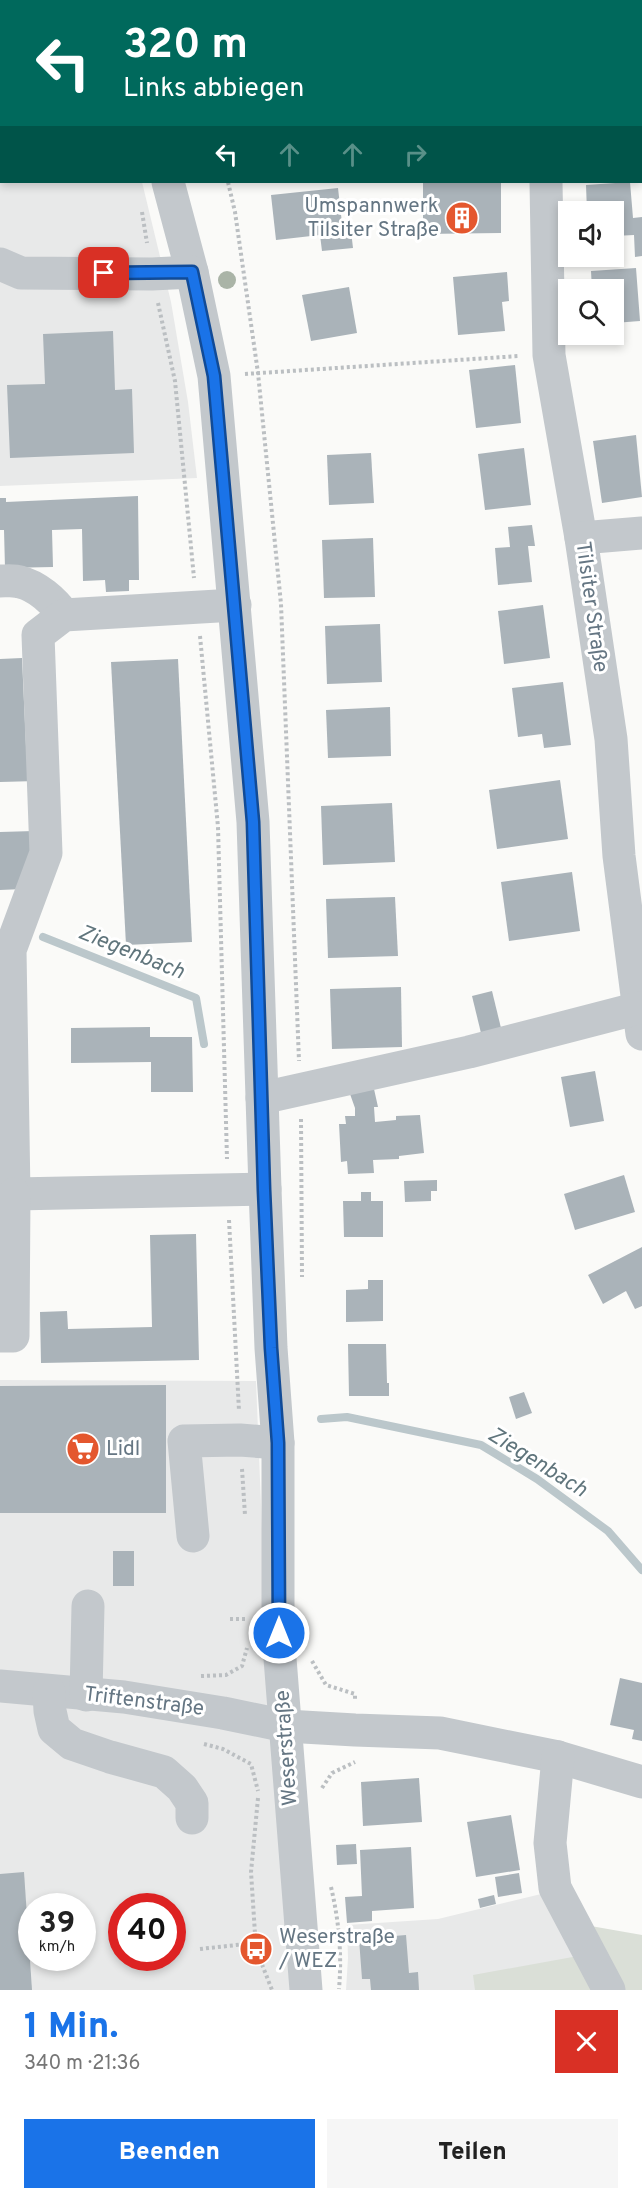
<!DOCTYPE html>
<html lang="de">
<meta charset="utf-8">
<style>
body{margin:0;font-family:Overpass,sans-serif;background:#f6f6f6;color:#222;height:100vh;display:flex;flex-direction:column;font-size:22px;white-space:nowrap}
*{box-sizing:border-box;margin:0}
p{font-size:20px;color:#767676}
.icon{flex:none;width:33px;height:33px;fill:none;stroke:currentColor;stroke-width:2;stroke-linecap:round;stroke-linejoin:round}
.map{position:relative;height:1990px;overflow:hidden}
.sheet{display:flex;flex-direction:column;background:#fff;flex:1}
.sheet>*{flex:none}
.guide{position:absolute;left:0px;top:0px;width:642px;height:183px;box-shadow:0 3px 9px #0003;background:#00695c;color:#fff;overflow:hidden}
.controls{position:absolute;left:558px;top:201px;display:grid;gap:12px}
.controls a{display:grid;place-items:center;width:66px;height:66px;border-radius:0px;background:#fff;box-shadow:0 3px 9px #0003;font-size:30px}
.speed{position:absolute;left:18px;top:1893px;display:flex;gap:12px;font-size:30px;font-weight:700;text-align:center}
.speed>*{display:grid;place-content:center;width:78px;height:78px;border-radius:50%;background:#fff;box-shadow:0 3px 9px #0003;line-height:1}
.speed small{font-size:15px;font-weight:400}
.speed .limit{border:9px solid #d22;background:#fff;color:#111}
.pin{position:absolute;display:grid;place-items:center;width:51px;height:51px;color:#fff;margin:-26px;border-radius:12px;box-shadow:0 3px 9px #0006}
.me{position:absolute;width:66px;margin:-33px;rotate:0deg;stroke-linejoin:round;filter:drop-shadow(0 0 4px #0008)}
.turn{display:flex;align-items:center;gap:21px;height:126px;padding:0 24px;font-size:27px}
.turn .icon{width:78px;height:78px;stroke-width:2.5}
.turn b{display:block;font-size:42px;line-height:51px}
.lanes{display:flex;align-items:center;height:57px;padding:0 24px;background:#0003;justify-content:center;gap:30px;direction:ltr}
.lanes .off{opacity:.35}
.round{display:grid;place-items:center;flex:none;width:63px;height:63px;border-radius:0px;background:#f6f6f6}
.head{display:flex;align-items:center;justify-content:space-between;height:102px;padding:0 24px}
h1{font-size:36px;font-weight:800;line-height:45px;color:#1a73e8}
.button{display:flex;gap:12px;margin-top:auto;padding:12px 24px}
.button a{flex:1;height:69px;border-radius:0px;background:#1a73e8;color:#fff;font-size:24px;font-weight:800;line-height:69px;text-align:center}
.button a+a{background:#f6f6f6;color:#222}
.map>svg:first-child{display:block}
.built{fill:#e8e9e9;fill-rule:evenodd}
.green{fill:#dadfd7}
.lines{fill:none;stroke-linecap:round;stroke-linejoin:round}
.stream{stroke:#bbc7cb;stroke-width:8}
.building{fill:#aab3b9}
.path{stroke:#bbbfc2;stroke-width:4;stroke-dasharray:3 3;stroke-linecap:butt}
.minor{stroke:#c3c8cc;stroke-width:33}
.tree{fill:#aab4a7}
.route-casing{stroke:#114b97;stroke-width:15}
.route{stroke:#1a73e8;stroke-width:10}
.labels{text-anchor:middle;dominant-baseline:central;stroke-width:6;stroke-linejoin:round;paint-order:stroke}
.poi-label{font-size:21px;fill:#657683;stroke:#fff;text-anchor:start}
.street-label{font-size:21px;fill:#657683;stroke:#fff}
.water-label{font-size:22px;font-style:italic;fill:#60757c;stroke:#fff}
</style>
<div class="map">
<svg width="642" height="1990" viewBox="0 0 642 1990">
<rect width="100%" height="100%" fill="#fafaf8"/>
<g class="built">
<path d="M0 0 69 1 2 2V182H142L171 302 188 402 197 478 0 486Z"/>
<path d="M0 1380 256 1381 270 1727 290 1990H0ZM32 1906H82V1958H32ZM122 1906H172V1958H122Z"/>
<path d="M566 1888 601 1952 475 1990H346L348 1958 347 1925 438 1919Z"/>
</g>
<path class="green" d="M585 1925 642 1935V1990H475L473 1975 600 1952Z"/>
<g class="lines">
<g class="stream">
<path d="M43 937 196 998 204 1044"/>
<path d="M321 1419 347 1417 481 1445 537 1479 608 1531 642 1570"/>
</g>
</g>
<g class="building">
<path d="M423 182H501V233L423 234Z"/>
<path d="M630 182 633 218 642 217V256L635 257 634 235 614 236V212H587L586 185Z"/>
<path d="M338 188 343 232 351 231 353 248 322 251 320 235 276 240 271 195Z"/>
<path d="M636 268 640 321 614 323V290H592L591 271Z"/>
<path d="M507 272 509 301 502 302 505 331 458 335 453 277Z"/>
<path d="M349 287 357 333 311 341 302 295Z"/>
<path d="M113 331 115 390 132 389 134 453 10 458 7 385 45 384 43 334Z"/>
<path d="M515 365 521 423 476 428 469 370Z"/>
<path d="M636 435 642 497 602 503 593 441Z"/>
<path d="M524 448 531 505 485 510 478 454Z"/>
<path d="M371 453 374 503 329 505 327 455Z"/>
<path d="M138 496 139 580H129V591L106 592 105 580 83 581 82 529 52 530 53 567 5 568 4 530H0V498H6V502Z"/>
<path d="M532 525 535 546H528L532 582 498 585 495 548 510 547 508 527Z"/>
<path d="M373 538 375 597 324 598 322 540Z"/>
<path d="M543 605 550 658 504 664 498 611Z"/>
<path d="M380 624 382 682 327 684 325 626Z"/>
<path d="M22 658 26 746 37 781 0 782V659Z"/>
<path d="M178 659 192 942 126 945 111 662Z"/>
<path d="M563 682 571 745 544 748 542 734 518 737 512 688Z"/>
<path d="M390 707 391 756 328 758 326 710Z"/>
<path d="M560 780 568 839 497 849 489 790Z"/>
<path d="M392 803 395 862 323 865 321 806Z"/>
<path d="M34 831 23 889 0 890V832Z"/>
<path d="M572 872 580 931 509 941 501 882Z"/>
<path d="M395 897 398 956 328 958 326 899Z"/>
<path d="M401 987 402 1047 332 1049 330 989Z"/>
<path d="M492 991 501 1028 481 1033 472 996Z"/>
<path d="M150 1027V1037H192L193 1092H151V1062L71 1063V1028Z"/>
<path d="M595 1071 604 1121 570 1127 561 1077Z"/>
<path d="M374 1089 378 1107H374L375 1122 396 1120V1116L420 1115 424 1153 399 1156V1159L373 1160 374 1173 348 1174 347 1161 341 1162 339 1124H346L345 1116H355V1108L350 1094Z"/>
<path d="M624 1175 635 1212 575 1230 564 1194Z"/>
<path d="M437 1180V1191H431V1201L405 1202 404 1181Z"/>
<path d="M361 1192H371V1201H383V1237H344L343 1201H361Z"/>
<path d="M196 1234 199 1360 41 1363 40 1312 67 1311 68 1329 152 1327 150 1235Z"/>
<path d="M642 1247V1306L635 1309 626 1291 603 1304 588 1275Z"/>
<path d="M368 1280H383V1321L346 1322V1290L368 1289Z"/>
<path d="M348 1344H386L387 1383H389V1396H349Z"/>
<path d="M166 1385V1513H0V1386Z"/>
<path d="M524 1392 532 1413 516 1419 509 1397Z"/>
<rect x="113" y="1551" width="21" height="35"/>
<path d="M620 1678 642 1683V1741L632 1739 634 1730 610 1725Z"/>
<path d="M419 1778 422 1822 363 1826 361 1782Z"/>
<path d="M511 1815 520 1870 476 1877 467 1822Z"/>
<path d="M356 1844 357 1864 337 1865 336 1845Z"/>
<path d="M411 1847 414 1908 372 1911V1921L347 1923 345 1897 362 1896 360 1850Z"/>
<path d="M24 1872 32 1990H0V1874Z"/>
<path d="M519 1873 522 1893 498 1897 495 1877Z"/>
<path d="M494 1895 496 1904 480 1908 478 1899Z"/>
<path d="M172 1935H183L184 1945 172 1946Z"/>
<path d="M406 1935 409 1973 418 1972 419 1990H371L370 1979H362L359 1939Z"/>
</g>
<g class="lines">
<g class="path">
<path d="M164 0 165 2"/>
<path d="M228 182 235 212 258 373 281 604 299 1061"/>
<path d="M142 212 147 243"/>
<path d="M158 303 175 381 194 578"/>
<path d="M245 374 519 356"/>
<path d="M200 636 218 827 227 1159"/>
<path d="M301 1119 302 1277"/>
<path d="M229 1220 239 1411"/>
<path d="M242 1469 245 1515"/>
<path d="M230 1619H247"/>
<path d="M312 1661 326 1685 355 1694V1701"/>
<path d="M201 1676 226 1675 242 1666 247 1648"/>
<path d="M204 1744 223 1749 251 1764 258 1791"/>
<path d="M322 1788 332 1773 355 1762"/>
<path d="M258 1798 251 1872 256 1949 272 1990"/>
<path d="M331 1887C339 1921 342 1954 339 1989"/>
<path d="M200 1949 255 1943"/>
</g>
<g class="minor">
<path d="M104 0 105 2"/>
<path d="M542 0V2"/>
<path d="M640 151H642"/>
<path d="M168 182 192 272 214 376 253 822 265 1189 271 1348 278 1443V1633L306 1990"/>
<path d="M546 182 549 355 581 538 611 739 619 856 642 1034"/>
<path d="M0 264 21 273 152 274 192 272"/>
<path d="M581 538 642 533"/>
<path d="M0 581C6 581 14 580 20 582 37 586 54 601 64 615"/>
<path d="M235 605 64 615 38 635 46 853 10 950 14 1194 265 1189"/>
<path d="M262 1098 469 1052 639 1008"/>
<path d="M0 1336H13L14 1194"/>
<path d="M193 1536 184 1441 240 1440 278 1443"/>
<path d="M0 1686 124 1697 223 1713 286 1726 355 1730 440 1733 558 1757 642 1782"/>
<path d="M49 1692 50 1711 54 1729 72 1744 110 1757 164 1772 182 1788 192 1803V1818"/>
<path d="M86 1695 88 1606"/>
<path d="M558 1757 550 1843 555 1888 609 1990"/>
</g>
</g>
<circle class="tree" cx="227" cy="280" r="9"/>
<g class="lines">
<defs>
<path id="route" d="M104 273 192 272 214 376 253 822 264 1190 271 1348 278 1443 279 1633"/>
</defs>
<use href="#route" class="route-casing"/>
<use href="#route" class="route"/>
</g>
<defs>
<symbol id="building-disc" viewBox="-11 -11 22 22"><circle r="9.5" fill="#e4572e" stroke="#fff"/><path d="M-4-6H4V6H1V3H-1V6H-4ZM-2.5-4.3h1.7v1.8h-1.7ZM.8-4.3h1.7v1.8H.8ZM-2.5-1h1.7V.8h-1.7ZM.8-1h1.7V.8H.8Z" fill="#fff"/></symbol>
<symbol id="supermarket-disc" viewBox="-11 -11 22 22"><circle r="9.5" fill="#e4572e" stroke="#fff"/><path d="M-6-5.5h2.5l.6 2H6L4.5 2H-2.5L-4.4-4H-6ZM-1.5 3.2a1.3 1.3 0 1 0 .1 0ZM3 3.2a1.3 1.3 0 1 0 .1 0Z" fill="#fff"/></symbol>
<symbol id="bus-disc" viewBox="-11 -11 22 22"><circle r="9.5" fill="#e4572e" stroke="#fff"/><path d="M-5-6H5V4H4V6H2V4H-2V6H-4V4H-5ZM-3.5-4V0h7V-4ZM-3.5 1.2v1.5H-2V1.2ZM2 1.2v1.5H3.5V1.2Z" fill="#fff"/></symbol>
</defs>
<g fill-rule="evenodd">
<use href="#building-disc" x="443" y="199" width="38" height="38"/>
<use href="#supermarket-disc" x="64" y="1430" width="38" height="38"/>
<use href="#bus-disc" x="237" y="1930" width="38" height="38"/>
</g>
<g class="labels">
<g class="poi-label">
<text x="439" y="206" text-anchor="end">Umspannwerk<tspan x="439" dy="24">Tilsiter Straße</tspan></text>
<text x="106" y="1449">Lidl</text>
<text x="279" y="1937">Weserstraße<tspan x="279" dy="24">/ WEZ</tspan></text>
</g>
<g class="street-label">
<text transform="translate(591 607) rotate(82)">Tilsiter Straße</text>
<text transform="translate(144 1702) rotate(7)">Triftenstraße</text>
<text transform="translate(287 1748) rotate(-94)">Weserstraße</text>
</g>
<g class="water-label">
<text transform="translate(131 953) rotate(22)">Ziegenbach</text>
<text transform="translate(537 1463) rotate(32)">Ziegenbach</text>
</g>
</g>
</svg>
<div class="controls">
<a><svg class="icon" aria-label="sound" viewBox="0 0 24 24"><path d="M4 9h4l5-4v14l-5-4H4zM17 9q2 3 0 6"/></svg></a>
<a><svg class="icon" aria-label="search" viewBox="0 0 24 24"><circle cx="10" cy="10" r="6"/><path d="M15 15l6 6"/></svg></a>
</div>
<div class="speed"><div>39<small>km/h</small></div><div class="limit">40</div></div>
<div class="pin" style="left:104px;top:273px;background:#d93025"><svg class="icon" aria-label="arrive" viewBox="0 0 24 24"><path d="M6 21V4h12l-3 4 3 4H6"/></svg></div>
<svg class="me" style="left:279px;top:1633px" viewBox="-20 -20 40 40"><circle r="17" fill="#1a73e8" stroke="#fff" stroke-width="3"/><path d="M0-11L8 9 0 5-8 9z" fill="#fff"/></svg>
<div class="guide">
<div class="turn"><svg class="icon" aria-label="left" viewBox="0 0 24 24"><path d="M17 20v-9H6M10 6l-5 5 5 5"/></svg><div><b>320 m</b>Links abbiegen</div></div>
<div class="lanes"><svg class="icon" aria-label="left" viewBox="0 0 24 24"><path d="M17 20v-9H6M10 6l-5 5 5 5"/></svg><svg class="icon off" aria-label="ahead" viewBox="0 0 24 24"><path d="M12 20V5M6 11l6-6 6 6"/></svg><svg class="icon off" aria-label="ahead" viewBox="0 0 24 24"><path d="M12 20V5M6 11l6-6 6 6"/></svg><svg class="icon off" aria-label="right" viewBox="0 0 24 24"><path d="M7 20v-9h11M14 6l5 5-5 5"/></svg></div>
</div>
</div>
<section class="sheet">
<div class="head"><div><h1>1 Min.</h1><p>340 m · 21:36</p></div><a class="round" style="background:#d93025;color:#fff"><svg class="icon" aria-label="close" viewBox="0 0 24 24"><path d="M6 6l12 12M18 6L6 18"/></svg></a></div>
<div class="button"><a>Beenden</a><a>Teilen</a></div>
</section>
